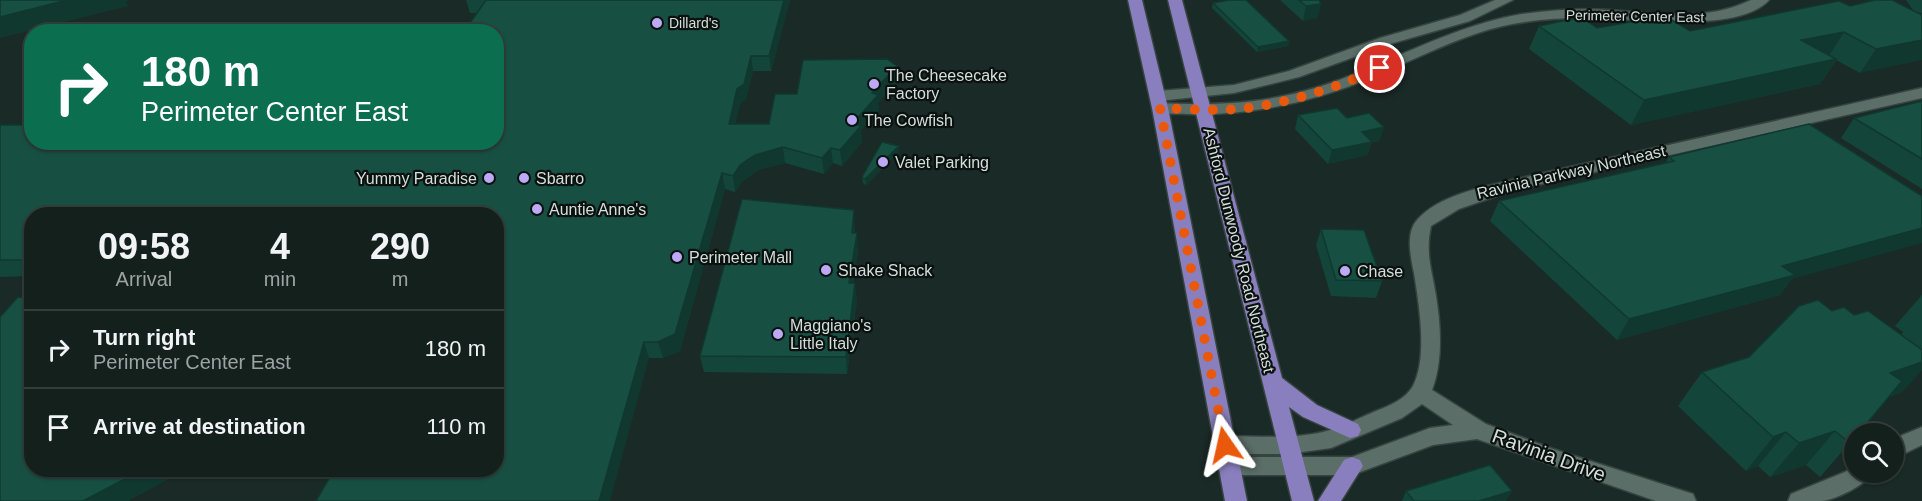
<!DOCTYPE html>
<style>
body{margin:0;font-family:Helvetica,sans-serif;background:#1d2825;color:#f1f3f6;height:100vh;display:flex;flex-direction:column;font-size:22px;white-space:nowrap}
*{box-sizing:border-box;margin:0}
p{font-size:20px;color:#9da3a3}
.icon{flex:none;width:33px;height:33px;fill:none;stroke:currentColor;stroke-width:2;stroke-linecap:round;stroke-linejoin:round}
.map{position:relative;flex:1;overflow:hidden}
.drawer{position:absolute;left:24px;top:207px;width:480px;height:270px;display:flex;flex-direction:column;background:#14201c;border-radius:24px;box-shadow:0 2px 4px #0004,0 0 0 2px #333e3b}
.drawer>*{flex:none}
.guide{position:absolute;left:24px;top:24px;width:480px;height:126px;border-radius:24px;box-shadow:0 2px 4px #0004,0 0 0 2px #333e3b;background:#0b6e4f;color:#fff;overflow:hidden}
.fabs{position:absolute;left:1844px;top:423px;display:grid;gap:12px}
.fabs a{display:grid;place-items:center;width:60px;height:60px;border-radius:50%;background:#14201c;box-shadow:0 2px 4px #0004,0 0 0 2px #333e3b;font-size:30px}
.pin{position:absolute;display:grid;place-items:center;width:51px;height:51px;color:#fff;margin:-26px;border:3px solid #fff;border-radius:50%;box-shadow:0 2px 6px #0007}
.me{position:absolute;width:66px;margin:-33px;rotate:349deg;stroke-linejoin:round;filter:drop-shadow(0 0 4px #0008)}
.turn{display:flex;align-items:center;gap:21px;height:126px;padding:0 18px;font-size:27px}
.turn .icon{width:78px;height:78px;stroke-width:2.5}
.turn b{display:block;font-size:42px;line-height:51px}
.eta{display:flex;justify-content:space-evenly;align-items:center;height:102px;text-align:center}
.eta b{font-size:36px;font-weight:600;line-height:42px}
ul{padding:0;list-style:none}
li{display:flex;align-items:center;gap:18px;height:78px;padding:0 18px;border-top:2px solid #333e3b}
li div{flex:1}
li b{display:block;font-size:22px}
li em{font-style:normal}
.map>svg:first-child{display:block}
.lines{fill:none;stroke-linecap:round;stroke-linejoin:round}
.minor-casing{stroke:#364440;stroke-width:3}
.major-casing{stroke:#364440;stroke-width:3}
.minor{fill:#5c6e68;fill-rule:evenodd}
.major{fill:#8a7fbe;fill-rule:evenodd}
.wall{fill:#14453a}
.shaded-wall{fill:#10382f}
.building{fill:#175043;stroke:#10382f;stroke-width:1.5}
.route{stroke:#ea580c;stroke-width:10;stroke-dasharray:0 18}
.poi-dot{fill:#bcaaf6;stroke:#0a110f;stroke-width:2}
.labels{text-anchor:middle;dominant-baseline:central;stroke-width:4.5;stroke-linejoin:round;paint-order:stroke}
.far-street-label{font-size:14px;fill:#d4dedb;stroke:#0a110f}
.far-poi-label{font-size:14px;fill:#d4dedb;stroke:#0a110f;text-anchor:start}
.poi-label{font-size:16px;fill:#d4dedb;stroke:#0a110f;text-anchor:start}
.street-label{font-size:16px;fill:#d4dedb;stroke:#0a110f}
.near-street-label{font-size:20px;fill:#d4dedb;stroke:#0a110f}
</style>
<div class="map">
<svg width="1922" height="501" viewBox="0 0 1922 501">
<rect width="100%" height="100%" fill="#1a2a26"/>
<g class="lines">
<defs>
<g id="minor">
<path d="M1495 0H1513L1470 21 1390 44 1299 77 1234 93 1158 101 1150 96 1158 91 1234 85 1289 71 1380 38 1460 15Z"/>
<path d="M1751 0H1769C1737 35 1630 17 1586 18 1550 18 1513 21 1478 33 1442 45 1408 62 1373 77 1313 102 1252 116 1187 114 1177 113 1159 116 1152 108L1160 103C1226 106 1276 103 1339 80 1400 57 1457 25 1522 14 1550 10 1580 8 1608 10 1657 13 1706 22 1751 0Z"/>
<path d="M1922 88V98L1511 191 1459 209 1431 226C1425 254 1432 270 1436 296 1441 327 1443 361 1432 390L1486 424 1553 449 1693 494 1696 501H1656L1477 439 1433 445 1352 475H1228L1220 472 1217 466 1220 460 1228 457H1352L1430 428 1453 425 1422 404 1402 418 1331 448 1288 454H1225L1217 451 1214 445 1217 439 1225 436C1259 436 1297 440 1330 430 1345 426 1361 417 1376 411 1389 406 1406 399 1413 386 1428 357 1419 304 1414 273 1411 258 1405 234 1417 220 1438 196 1479 188 1508 181Z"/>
<path d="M1922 427V445L1893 459V439Z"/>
<path d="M1854 466V472H1873C1866 485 1837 499 1822 501 1811 501 1799 501 1788 501L1791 494 1845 472Z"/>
</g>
<g id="major">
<path d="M1128 0H1142L1168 108 1247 501H1225L1152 108Z"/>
<path d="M1168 0H1182L1282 378 1317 405 1358 424 1361 430 1358 436 1350 438 1303 417 1289 407 1314 501H1292Z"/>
<path d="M1352 457 1360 460 1363 466 1341 501H1318L1344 460Z"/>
</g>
</defs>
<use href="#minor" class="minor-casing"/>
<use href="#major" class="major-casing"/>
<use href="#minor" class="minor"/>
<use href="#major" class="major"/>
</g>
<g class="wall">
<path d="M466 0H790L771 71H753L746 99 740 104 735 124H769L797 94 897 66 898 81 878 103 879 110 861 130 862 142 842 166 833 163 824 174 785 163 758 170 743 181 735 192 725 189 680 351 663 358H649L496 470V214H32V276L0 277V125L496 142V32L477 13H470Z"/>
<path d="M1280 0H1319L1321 4 1317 18 1303 21Z"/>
<path d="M1906 0H1922V13L1916 12 1860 73 1836 60 1820 84 1631 125 1529 49 1539 26 1690 31 1850 6 1913 10Z"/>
<path d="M1213 3 1289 41 1288 46 1257 52 1212 8Z"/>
<path d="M1922 101V189L1841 138 1854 118Z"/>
<path d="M1298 115 1384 127 1379 141 1372 142 1367 155 1328 164 1295 129Z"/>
<path d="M1809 124 1792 279 1780 295 1617 340 1490 221 1499 201 1666 162 1669 157Z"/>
<path d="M899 152 866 185 863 183 862 177Z"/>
<path d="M855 226V233L858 250 853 283 857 300 847 374 704 372 700 356Z"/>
<path d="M1321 229 1382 281 1376 298 1331 296 1316 245Z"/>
<path d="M1922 295V370L1902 392 1889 397 1854 438 1820 477 1806 465 1770 477 1758 466 1746 471 1678 406 1702 372 1749 357 1832 311 1854 315 1901 335 1903 332 1895 326Z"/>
<path d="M1406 491H1512L1506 501H1402Z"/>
</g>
<g class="shaded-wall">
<path d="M67 0H130L126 1 128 6 0 38V17Z"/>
<path d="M784 0H790L771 71 769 56Z"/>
<path d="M1321 4 1317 18 1303 21 1306 6Z"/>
<path d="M1844 32 1829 56 1801 40Z"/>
<path d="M1922 40V60L1860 73 1876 49Z"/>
<path d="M1289 41 1288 46 1257 52 1258 47Z"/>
<path d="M751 56 753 71 746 99 740 104 731 140 729 124 737 89Z"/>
<path d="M1836 59 1820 84 1631 125 1644 100Z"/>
<path d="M897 66 898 81 878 103 879 110 861 130 862 142 842 166 840 150 852 124 872 93Z"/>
<path d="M1384 127 1379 141 1372 142 1367 155 1328 164 1332 150 1362 132Z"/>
<path d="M899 146V152L866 185 865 179Z"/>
<path d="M783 147 785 163 758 170 743 181 735 192 733 176 740 165 755 155Z"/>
<path d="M831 148 833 163 824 174 822 158Z"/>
<path d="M722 173 725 189 680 351 663 358 658 342Z"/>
<path d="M854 210 855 226 854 249 852 233Z"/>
<path d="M1922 228V243L1792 279 1780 295 1617 340 1629 319 1782 266Z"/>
<path d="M857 233 858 250 851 300 849 283Z"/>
<path d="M855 283 857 300 847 374 846 357Z"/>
<path d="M644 342 649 358 610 501H599Z"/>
<path d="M1922 362V370L1902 392 1860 407 1890 373Z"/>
<path d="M1835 431 1806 465 1770 477 1799 443Z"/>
<path d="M1786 432 1758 466 1746 471 1773 437Z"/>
<path d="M142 470H186L128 501H83Z"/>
<path d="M1512 491 1506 501H1479Z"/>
</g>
<g class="building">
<path d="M0 0H67L0 17Z"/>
<path d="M486 0H784L769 56H751L744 84 737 89 729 124H769L775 94H797L803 60 887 59 897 66 872 93 878 95 852 124 861 126 840 150 831 148 822 158 783 147 755 155 740 165 733 176 722 173 675 334 658 342H644L599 501H316L334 470H496V214H32V260H0V125H32V142H496V63L503 52H496V32H464Z"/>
<path d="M1229 0H1246L1289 41 1258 47 1213 3Z"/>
<path d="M1299 0H1319L1321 4 1306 6Z"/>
<path d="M1875 0H1892L1922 15V40L1876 49 1844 32 1801 40 1836 59 1644 100 1539 26 1581 17 1597 28 1665 16 1690 31 1839 1 1850 6Z"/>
<path d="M1922 101V159L1854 118Z"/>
<path d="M1337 108 1347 118 1369 113 1384 127 1362 132 1372 142 1332 150 1298 115Z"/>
<path d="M1809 124 1922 196V228L1782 266 1795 275 1629 319 1499 201 1674 161 1669 157Z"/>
<path d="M882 142 899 146 865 179 862 177Z"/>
<path d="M742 199 854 210 852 233H857L849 283H855L846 357 700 356Z"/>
<path d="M1321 229 1364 230 1382 281 1336 280Z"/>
<path d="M18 297 32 298V470H142L83 501H0V317Z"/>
<path d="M1818 300 1832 311 1844 307 1854 315 1868 311 1922 350V362L1890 373 1902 381 1858 434H1854V438L1850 443 1835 431 1799 443 1786 432 1773 437 1702 372 1749 357 1799 306Z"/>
<path d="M1490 465 1512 491 1479 501H1414L1406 491Z"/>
</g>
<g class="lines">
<path class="route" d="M1225 445 1160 108C1186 109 1213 111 1239 109 1287 104 1336 88 1380 68"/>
</g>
<g class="poi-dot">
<circle cx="657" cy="23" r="6"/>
<circle cx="874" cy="84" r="6"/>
<circle cx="852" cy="120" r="6"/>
<circle cx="883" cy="162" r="6"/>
<circle cx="489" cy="178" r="6"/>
<circle cx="524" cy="178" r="6"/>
<circle cx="537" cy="209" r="6"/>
<circle cx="677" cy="257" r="6"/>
<circle cx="826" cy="270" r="6"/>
<circle cx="1345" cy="271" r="6"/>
<circle cx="778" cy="334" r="6"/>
</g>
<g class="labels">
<g class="far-street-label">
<text transform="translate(1635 16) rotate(1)">Perimeter Center East</text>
</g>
<g class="far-poi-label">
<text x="669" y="23">Dillard's</text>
</g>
<g class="poi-label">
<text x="886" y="75">The Cheesecake<tspan x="886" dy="18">Factory</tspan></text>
<text x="864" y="120">The Cowfish</text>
<text x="895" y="162">Valet Parking</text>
<text x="477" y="178" text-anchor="end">Yummy Paradise</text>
<text x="536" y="178">Sbarro</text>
<text x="549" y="209">Auntie Anne's</text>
<text x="689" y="257">Perimeter Mall</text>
<text x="838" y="270">Shake Shack</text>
<text x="1357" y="271">Chase</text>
<text x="790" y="325">Maggiano's<tspan x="790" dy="18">Little Italy</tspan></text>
</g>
<g class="street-label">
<text transform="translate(1571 172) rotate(-13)">Ravinia Parkway Northeast</text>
<text transform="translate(1239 250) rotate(76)">Ashford Dunwoody Road Northeast</text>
</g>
<g class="near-street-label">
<text transform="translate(1549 455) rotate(20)">Ravinia Drive</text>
</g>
</g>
</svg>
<div class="fabs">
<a><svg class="icon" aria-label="search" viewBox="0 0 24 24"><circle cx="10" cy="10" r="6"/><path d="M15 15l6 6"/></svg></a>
</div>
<div class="pin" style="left:1380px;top:68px;background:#d93025"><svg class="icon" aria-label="arrive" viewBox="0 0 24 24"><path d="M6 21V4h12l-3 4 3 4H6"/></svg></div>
<svg class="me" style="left:1225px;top:445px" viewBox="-20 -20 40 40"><path d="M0-17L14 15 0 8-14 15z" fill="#ea580c" stroke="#fff" stroke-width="4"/></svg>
<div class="guide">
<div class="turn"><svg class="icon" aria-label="right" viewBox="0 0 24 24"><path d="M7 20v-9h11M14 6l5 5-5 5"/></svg><div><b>180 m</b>Perimeter Center East</div></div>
</div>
<section class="drawer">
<div class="eta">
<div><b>09:58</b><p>Arrival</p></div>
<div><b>4</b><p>min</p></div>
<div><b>290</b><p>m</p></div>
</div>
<ul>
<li><svg class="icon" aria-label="right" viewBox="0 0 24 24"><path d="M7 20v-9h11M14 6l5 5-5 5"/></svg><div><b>Turn right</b><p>Perimeter Center East</p></div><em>180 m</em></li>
<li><svg class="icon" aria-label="arrive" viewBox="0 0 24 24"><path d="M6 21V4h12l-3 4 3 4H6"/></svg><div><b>Arrive at destination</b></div><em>110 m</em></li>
</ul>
</section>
</div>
